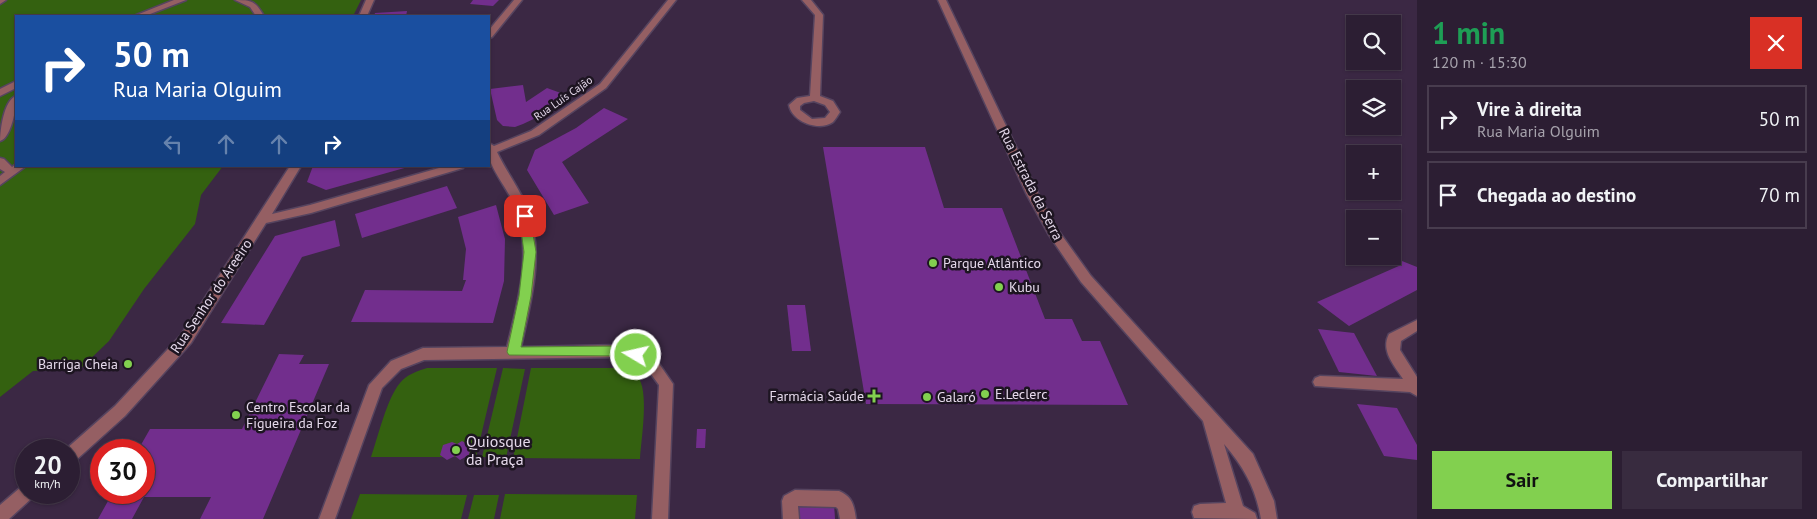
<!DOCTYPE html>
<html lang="pt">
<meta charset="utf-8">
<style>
body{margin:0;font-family:"PT Sans",sans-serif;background:#382b3f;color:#f1f3f6;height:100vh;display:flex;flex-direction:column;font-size:19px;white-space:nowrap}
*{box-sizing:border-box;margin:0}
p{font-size:16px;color:#a6a2ac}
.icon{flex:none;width:28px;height:28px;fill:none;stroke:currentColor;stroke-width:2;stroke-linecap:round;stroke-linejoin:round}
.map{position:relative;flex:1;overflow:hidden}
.sheet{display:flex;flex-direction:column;background:#2c1e33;width:400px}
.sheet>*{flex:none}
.hud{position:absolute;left:15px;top:15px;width:475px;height:152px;border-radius:0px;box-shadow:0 1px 4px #0004,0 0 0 1px #483c4e;background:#1a4fa0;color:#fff;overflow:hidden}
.fabs{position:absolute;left:1346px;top:15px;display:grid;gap:10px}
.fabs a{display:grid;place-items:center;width:55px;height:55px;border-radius:0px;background:#2c1e33;box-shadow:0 1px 4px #0004,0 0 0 1px #483c4e;font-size:25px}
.speed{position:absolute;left:15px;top:439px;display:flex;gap:10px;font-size:25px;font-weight:700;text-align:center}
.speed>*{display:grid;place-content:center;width:65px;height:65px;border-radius:50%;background:#2c1e33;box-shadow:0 1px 4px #0004,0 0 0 1px #483c4e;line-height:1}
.speed small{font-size:12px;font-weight:400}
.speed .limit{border:8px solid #d22;background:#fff;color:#111}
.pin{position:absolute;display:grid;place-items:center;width:42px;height:42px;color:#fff;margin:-21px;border-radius:10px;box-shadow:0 2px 8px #0006}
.me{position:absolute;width:55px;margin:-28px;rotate:279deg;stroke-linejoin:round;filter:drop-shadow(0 0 4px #0008)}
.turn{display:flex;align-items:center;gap:18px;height:105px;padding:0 15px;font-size:22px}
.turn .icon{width:65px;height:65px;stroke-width:2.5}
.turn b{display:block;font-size:35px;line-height:42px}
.lanes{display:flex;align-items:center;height:48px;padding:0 15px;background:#0003;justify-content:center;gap:25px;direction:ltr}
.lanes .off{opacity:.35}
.round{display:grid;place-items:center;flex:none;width:52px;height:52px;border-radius:0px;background:#382b3f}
.overview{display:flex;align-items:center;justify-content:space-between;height:85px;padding:0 15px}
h1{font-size:30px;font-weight:700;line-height:38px;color:#1e9e55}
.button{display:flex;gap:10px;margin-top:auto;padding:10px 15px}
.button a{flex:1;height:58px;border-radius:0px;background:#82d04f;color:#111;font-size:20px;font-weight:700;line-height:58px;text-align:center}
.button a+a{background:#382b3f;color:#f1f3f6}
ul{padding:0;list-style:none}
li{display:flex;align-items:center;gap:15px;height:68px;margin:0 10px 8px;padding:0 5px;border:2px solid #483c4e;border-radius:0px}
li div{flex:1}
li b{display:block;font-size:19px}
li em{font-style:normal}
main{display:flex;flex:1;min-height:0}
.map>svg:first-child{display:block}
.green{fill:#346110}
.building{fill:#722e8d}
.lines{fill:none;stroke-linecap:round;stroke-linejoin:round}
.minor-casing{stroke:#56445f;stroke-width:3}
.minor{fill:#955f63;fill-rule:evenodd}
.route{fill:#82d04f;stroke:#548733}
.poi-dot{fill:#82d04f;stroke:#1d1521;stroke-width:2}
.labels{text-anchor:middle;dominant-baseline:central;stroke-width:5;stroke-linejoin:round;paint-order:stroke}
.far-street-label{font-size:11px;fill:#e5d9eb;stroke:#1d1521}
.street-label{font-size:14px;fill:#e5d9eb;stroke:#1d1521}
.poi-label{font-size:14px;fill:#e5d9eb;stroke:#1d1521;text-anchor:start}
.near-poi-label{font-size:16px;fill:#e5d9eb;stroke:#1d1521;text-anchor:start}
</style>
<main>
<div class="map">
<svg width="1417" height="519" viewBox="0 0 1417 519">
<rect width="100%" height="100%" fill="#3b2844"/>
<g class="green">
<path d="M0 0H361L353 16H16V166H223L201 195 195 224 144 289 109 341 81 368 33 371 0 397Z"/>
<path d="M427 368H497L476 457H371C378 437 387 398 400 383 406 375 417 371 427 368Z"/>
<path d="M503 368 525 369 506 458 482 457Z"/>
<path d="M531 368H615C623 370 631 370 637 376 650 389 641 440 640 459L513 458Z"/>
<path d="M360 494 467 495 461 519H351Z"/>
<path d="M505 494 637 495 635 519H500Z"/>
<path d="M474 495H499L494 519H468Z"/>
</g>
<g class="building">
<path d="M473 0H499L493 6 470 4Z"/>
<path d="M407 11 406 16H374L375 13Z"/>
<path d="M523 85 526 102 547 88 569 96 542 115 523 124 515 127 503 126 497 120 490 89Z"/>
<path d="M604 108 628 119 562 162 589 203 554 215 527 170 535 150 576 128Z"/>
<path d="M823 147H925L944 208H1002L1045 319H1072L1082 341H1100L1128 405 866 404Z"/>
<path d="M313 166H408V167L326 190 307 182Z"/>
<path d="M447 186 457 208 362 238 355 214Z"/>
<path d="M496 205 505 239 504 281 493 323 351 322 365 290 462 291 466 280H463L466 249 458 217Z"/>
<path d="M335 220 340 246 302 257 264 325 221 323 275 236Z"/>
<path d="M1402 261 1417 267V290L1349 326 1317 302 1401 265Z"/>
<path d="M787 305H805L811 351H792Z"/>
<path d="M1318 329 1354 333 1377 376 1339 372Z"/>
<path d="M279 354 304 355 299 364H329L263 519H200L211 497H144L132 519H98L113 492H144V450H138L150 429H242Z"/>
<path d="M1357 404 1397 408 1417 445V460L1384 456Z"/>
<path d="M697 429H706L705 448H696Z"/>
<path d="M462 441 471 446 469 455 460 460 455 456 447 460 440 455 443 445 452 442 457 444Z"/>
<path d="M796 504H834L835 519H797Z"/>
</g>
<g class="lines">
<defs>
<g id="minor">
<path d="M0 0H6L0 4Z"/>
<path d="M174 0H186L145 16H134Z"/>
<path d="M235 0C252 0 255 1 264 16H256L250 7Z"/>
<path d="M366 0H374L367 16H359Z"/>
<path d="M514 0H522L492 37 489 38V30Z"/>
<path d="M668 0H676L606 88 539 135 497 152C506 171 519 188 527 207 545 252 531 301 521 347L623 345 653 355 673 384 668 519H652L659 385 643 363 623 357 424 360 401 369 382 388 335 519H319L369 385 391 361 423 348 507 347C518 301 533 252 515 206 508 190 495 175 489 158 488 154 489 148 489 143L494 146 531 131 600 84Z"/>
<path d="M802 0H811L823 15 820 96 833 101 840 112C838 115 835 120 833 122 819 132 792 122 789 105L797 98 810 96 815 15ZM814 101 825 105 830 112 825 118 812 119 800 110V106L804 103Z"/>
<path d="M938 0H946L1038 193 1058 230 1091 276 1253 454 1274 501 1277 519H1261C1256 489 1244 467 1224 444L1243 506 1255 513 1257 519 1194 518 1192 512 1194 506 1200 504 1226 503 1203 421 1081 282 1049 235 1026 193Z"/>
<path d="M16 81V88L0 96V89Z"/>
<path d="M16 96C17 107 11 138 0 141 0 130 4 100 16 96Z"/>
<path d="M0 158 4 159 12 167 16 164V166H26L0 185V176L5 172 0 169Z"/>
<path d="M290 166H301L272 214 310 205 446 166H464L463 168 311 213 266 223 191 343 125 416 75 461 69 463V450H65L115 406 181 335Z"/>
<path d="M1417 320V331L1401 341 1400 350 1417 377V396L1410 392 1315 386 1313 382 1315 378 1320 376 1403 379C1395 366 1380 351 1389 334Z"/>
<path d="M26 485V492H35L33 497 9 519H0V505L21 487Z"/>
<path d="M795 490 839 491C853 497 854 506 856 519H840L838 509 836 507 798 506 799 519H783L782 501 784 496Z"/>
</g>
</defs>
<use href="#minor" class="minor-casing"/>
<use href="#minor" class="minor"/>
</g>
<path class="route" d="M525 212 530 216 536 252 531 296 521 347 624 346 640 351 642 355 640 359 636 360 624 356 509 355 507 352 519 296 524 252 519 216Z"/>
<g class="poi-dot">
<circle cx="933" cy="263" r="5"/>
<circle cx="999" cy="287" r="5"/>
<circle cx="128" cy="364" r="5"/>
<circle cx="985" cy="394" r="5"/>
<path d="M871.5 388.5h5v5h5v5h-5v5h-5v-5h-5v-5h5z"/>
<circle cx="927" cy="397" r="5"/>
<circle cx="236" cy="415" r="5"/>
<circle cx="456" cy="450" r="5"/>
</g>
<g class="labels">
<g class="far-street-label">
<text transform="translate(563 98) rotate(-35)">Rua Luís Cajão</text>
</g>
<g class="street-label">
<text transform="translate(1031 184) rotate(63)">Rua Estrada da Serra</text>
<text transform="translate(211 296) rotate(-56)">Rua Senhor do Areeiro</text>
</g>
<g class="poi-label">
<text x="943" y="263">Parque Atlântico</text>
<text x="1009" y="287">Kubu</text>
<text x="118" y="364" text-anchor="end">Barriga Cheia</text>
<text x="995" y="394">E.Leclerc</text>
<text x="864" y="396" text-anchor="end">Farmácia Saúde</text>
<text x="937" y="397">Galaró</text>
<text x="246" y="407">Centro Escolar da<tspan x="246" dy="16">Figueira da Foz</tspan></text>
</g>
<g class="near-poi-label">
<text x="466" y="441">Quiosque<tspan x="466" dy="18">da Praça</tspan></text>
</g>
</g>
</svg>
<div class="fabs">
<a><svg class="icon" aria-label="search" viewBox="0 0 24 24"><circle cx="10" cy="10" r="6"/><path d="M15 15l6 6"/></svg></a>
<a><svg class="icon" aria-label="layers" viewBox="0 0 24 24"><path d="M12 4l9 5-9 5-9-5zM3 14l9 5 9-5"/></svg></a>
<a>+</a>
<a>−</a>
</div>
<div class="speed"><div>20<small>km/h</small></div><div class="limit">30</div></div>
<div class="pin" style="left:525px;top:216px;background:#d93025"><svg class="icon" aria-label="arrive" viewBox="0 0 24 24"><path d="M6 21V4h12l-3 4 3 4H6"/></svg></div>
<svg class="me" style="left:636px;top:355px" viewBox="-20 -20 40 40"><circle r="17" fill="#82d04f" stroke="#fff" stroke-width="3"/><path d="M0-11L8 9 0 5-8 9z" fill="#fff"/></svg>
<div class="hud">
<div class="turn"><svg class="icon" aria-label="right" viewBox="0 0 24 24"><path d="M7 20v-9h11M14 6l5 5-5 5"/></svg><div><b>50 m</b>Rua Maria Olguim</div></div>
<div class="lanes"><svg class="icon off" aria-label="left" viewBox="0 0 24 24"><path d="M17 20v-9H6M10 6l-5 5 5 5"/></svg><svg class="icon off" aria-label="ahead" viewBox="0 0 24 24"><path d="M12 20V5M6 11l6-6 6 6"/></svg><svg class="icon off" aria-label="ahead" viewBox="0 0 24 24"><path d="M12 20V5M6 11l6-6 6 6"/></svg><svg class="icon" aria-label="right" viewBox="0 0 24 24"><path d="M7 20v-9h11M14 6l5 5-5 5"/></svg></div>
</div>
</div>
<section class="sheet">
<div class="overview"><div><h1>1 min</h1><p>120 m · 15:30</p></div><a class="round" style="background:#d93025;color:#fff"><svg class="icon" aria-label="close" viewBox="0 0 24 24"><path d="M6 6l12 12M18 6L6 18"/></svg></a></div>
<ul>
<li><svg class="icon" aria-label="right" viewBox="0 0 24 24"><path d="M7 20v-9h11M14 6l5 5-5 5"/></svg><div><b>Vire à direita</b><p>Rua Maria Olguim</p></div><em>50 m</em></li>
<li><svg class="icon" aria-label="arrive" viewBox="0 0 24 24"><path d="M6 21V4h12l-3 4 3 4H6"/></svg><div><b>Chegada ao destino</b></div><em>70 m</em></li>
</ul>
<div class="button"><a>Sair</a><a>Compartilhar</a></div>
</section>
</main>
